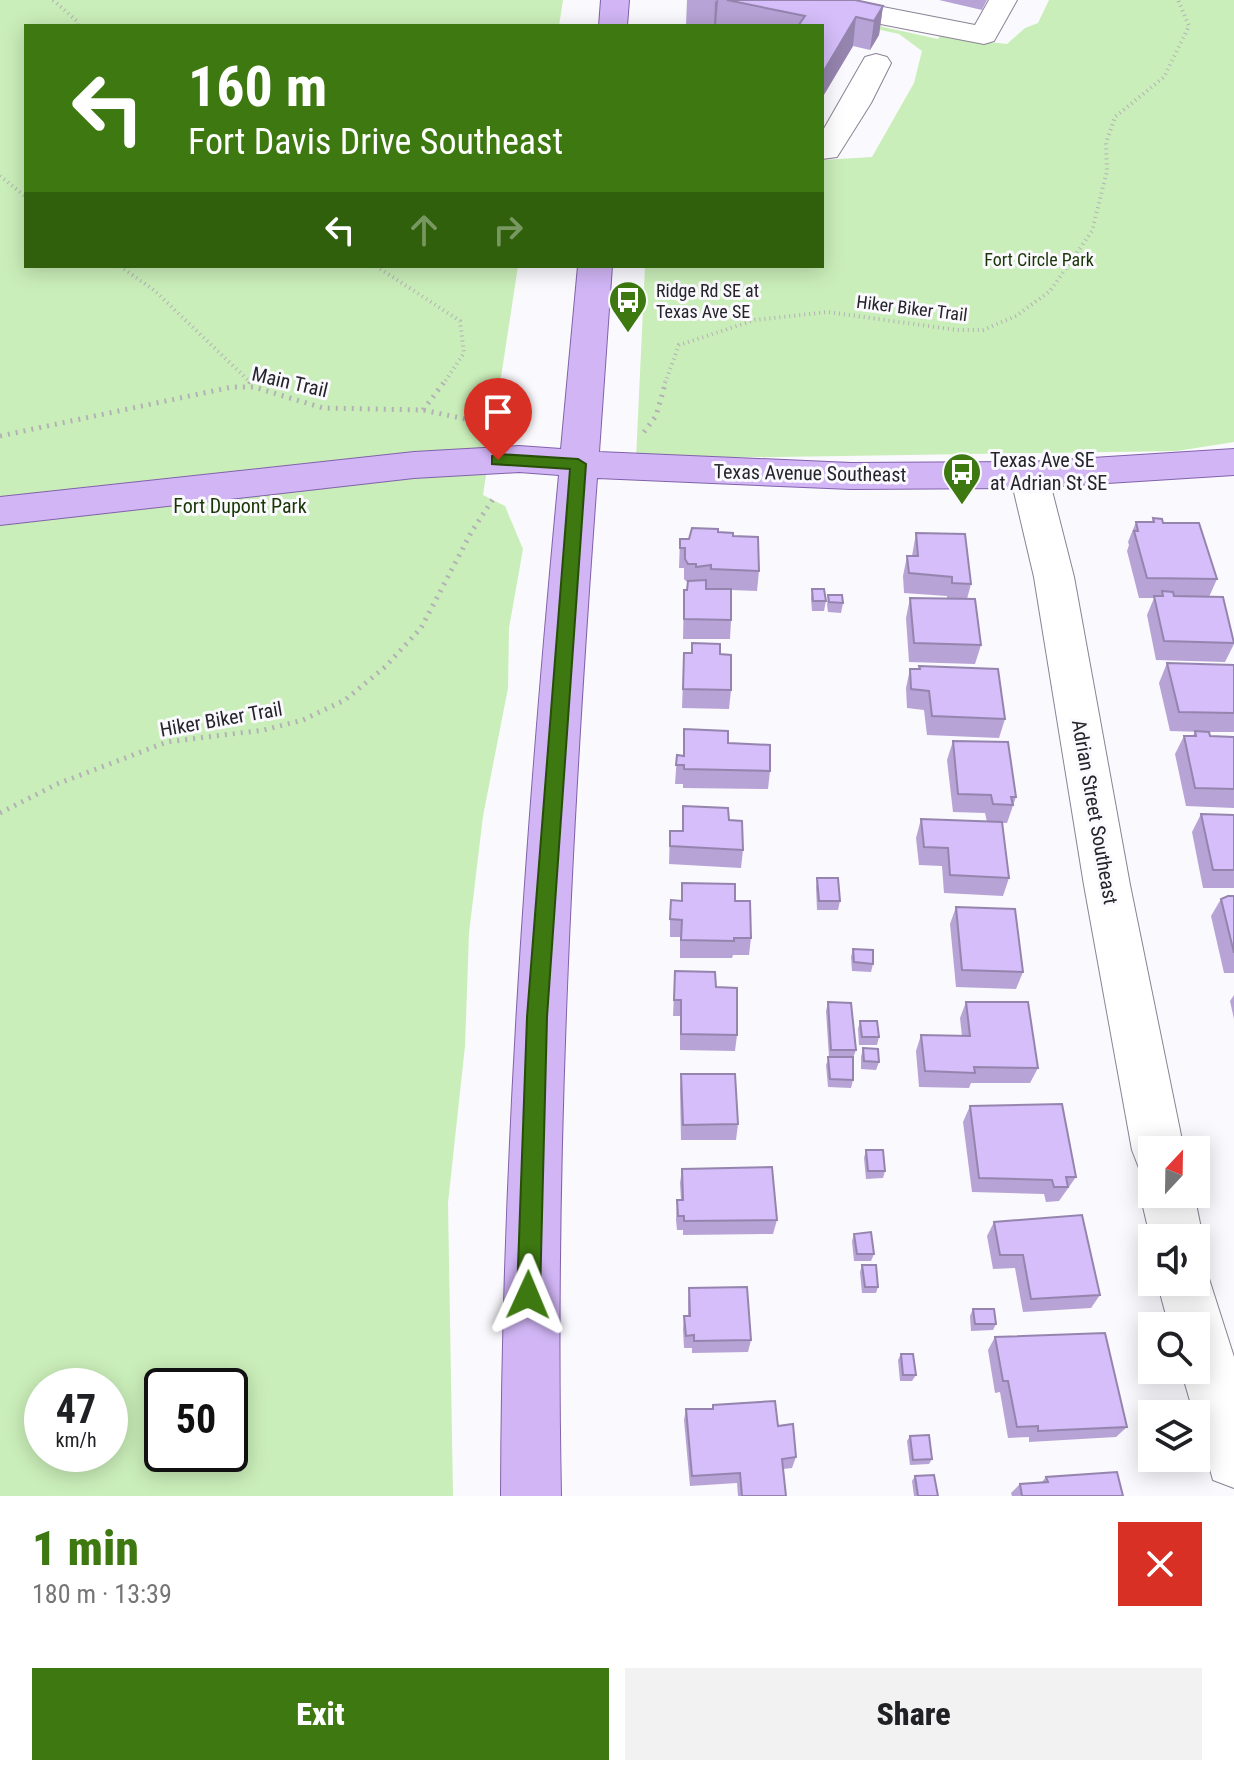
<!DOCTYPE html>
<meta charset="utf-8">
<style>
body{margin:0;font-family:"Roboto Condensed",sans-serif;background:#f2f2f2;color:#202124;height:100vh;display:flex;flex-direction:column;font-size:30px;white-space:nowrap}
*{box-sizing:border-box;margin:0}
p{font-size:26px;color:#757577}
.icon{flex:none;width:44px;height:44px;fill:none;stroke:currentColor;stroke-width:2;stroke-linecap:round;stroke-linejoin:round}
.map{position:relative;height:1496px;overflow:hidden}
.side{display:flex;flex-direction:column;background:#fff;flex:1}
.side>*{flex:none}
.hud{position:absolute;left:24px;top:24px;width:800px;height:244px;border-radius:0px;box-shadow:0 4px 20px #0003;background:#3d7810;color:#fff;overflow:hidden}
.needle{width:52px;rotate:22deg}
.tools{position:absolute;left:1138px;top:1136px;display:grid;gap:16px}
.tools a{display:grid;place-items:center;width:72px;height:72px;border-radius:0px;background:#fff;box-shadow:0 4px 20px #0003;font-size:40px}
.speed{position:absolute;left:24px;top:1368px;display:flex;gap:16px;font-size:40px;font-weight:700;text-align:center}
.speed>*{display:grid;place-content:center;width:104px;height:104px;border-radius:50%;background:#fff;box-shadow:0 4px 20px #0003;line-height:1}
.speed small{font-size:20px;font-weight:400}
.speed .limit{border:4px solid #111;border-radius:12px;background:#fff;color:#111}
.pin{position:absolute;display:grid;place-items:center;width:68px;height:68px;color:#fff;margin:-82px -34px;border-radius:50% 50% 50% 0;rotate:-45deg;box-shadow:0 0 8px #0007}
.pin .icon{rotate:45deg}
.me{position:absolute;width:88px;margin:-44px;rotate:1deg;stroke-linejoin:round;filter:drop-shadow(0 0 6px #0008)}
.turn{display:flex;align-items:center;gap:28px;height:168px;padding:0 32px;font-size:36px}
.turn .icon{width:104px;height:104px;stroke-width:2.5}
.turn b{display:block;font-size:56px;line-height:68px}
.lanes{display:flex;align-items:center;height:76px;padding:0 32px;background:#0003;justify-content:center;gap:40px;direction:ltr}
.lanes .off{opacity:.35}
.round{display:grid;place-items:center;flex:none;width:84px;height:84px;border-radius:0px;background:#f2f2f2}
.overview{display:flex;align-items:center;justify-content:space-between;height:136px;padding:0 32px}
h1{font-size:48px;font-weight:800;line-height:60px;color:#3d7810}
.cta{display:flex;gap:16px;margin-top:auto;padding:16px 32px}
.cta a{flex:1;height:92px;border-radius:0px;background:#3d7810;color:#fff;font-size:32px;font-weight:800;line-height:92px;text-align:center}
.cta a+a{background:#f2f2f2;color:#202124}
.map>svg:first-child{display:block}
.green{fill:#caeeb9;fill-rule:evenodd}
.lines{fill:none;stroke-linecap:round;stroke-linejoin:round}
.minor-casing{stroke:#8a8395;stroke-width:2}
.major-casing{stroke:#8162aa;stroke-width:2}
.path-far1{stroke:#b3b1b6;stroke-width:4;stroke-dasharray:1 4;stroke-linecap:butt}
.path{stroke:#b3b1b6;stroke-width:5;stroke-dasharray:2 6;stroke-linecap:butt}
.minor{fill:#fff;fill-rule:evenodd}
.major{fill:#d1b5f5;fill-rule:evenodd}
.wall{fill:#b7a3d6}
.shaded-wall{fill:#9585ae}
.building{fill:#d5bef9;stroke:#9585ae;stroke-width:2}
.route{fill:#3d7810;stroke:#284e0a;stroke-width:2}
.labels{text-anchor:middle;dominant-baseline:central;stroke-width:6;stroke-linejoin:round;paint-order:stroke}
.far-park-label{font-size:18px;fill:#193605;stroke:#faf9fd}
.far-poi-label{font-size:18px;fill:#26242b;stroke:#faf9fd;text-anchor:start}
.far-street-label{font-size:18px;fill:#26242b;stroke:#faf9fd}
.street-label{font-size:20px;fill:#26242b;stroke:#faf9fd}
.poi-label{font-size:20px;fill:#26242b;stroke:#faf9fd;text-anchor:start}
.park-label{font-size:20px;fill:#193605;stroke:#faf9fd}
</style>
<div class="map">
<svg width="1234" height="1496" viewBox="0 0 1234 1496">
<rect width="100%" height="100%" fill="#faf9fd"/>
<g class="green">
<path d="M0 0H563L559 26H26V266H518L483 495 505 506 523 549 509 628 508 688 483 816 469 933 465 1046 448 1203 453 1496H0ZM42 1386H110V1454H42ZM162 1386H230V1454H162Z"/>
<path d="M1049 0H1234V442L1177 451 636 459 645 266H822V160L872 157 914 83 922 51 899 34 830 19H847L938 39 940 36 1007 44 1025 28 1038 23Z"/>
</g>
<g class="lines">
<defs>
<g id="minor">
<path d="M789 0H847L975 25 989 0H1017L994 41 984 44 803 9 793 6Z"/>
<path d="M876 54 887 57 891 63 871 103 837 157 822 159V132L865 57Z"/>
<path d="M1029 462 1043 466 1048 475 1074 577 1130 885 1184 1150H1152V1173L1139 1168 1132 1150 1084 885 1034 577 1010 475 1015 466Z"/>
<path d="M1152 1174V1194H1194L1203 1238 1196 1255V1238H1152V1245L1140 1194 1148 1176Z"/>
<path d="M1196 1259 1204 1263 1234 1357V1488L1213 1480 1181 1370H1196V1326H1169L1157 1282H1196Z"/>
</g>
<g id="major">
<path d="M601 0H629L627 26H599Z"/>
<path d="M578 266H612L599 452 851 463 1029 462 1234 449V475L1029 488 851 489 597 478C572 818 554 1156 561 1496H501C502 1154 527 815 559 475L519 472 414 478 0 525V497L414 452 519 446 561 449Z"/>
</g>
</defs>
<use href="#minor" class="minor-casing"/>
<use href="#major" class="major-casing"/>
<g class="path-far1">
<path d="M53 0 78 22V26"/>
<path d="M0 176 26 197"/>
<path d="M120 266 155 291 251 383"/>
<path d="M376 266 460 321 464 353 444 383"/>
<path d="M665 383 679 345 755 320 828 312 957 330H983L1016 316 1050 291 1092 231 1107 171 1106 143 1115 117 1164 77 1189 26 1178 0"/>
</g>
<g class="path">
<path d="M249 381 254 386"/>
<path d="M423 410 445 381"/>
<path d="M644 432 656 416 666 381"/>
<path d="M0 436 232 387H254L323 408 423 410 489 424"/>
<path d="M0 813 57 784 167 742 264 730 303 720 345 700 385 667 421 628 472 531 495 496"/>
</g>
<use href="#minor" class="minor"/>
<use href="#major" class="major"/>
</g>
<g class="wall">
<path d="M687 0H855L883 6 879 35 870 50 853 46 822 98V26H692L686 25Z"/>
<path d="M939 0H987L982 10Z"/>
<path d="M1153 518 1163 523 1217 579 1209 597 1234 640V644L1225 662 1156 660 1147 615 1154 598H1139L1127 551 1129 545 1128 542 1136 522H1152Z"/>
<path d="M718 532 733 536 759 571 757 591 731 590V620L730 639H683L684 590H687L688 583 684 579V568H679L680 539H689Z"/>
<path d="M916 533 971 584 967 599 981 645 975 664 909 662 906 618 910 598 947 599V596L904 593 903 576 907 556H912Z"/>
<path d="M812 589 826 601 824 611H812L811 599Z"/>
<path d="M828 595 843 603 841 613 828 612 827 605Z"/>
<path d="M684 653 720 654 731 690 729 709 682 708Z"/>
<path d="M1167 663 1234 665V732H1209L1210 736 1234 737V808L1186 806 1175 754 1184 736H1193L1195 731 1202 732 1170 731 1159 683Z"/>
<path d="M919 666 1005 719 999 738 927 735 924 710 907 708 906 688 910 669H919Z"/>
<path d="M953 741 1016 797 1007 823H1002L1009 878 1003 896 944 893 942 866 919 865 916 838 921 819 987 822 985 813 953 812 947 760Z"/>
<path d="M728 743 770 771 768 789 683 788V784H675L677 755 683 756Z"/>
<path d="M683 806 729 820 743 850 741 868 669 864 670 831H682Z"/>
<path d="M1201 814 1234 815V888H1203L1192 832Z"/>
<path d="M817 878 840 901 838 910H817L816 887Z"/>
<path d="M1234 896V973H1224L1211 916 1221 899Z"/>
<path d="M735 901 751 938 749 955H733L732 958H680V937H670V918Z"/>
<path d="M956 907 1023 972 1016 989 956 987 950 924Z"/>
<path d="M853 949 873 964 871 972 852 971 851 957Z"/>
<path d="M675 971 716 987 737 1035 735 1051 680 1050V1016H673Z"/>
<path d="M1234 995V1019L1230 1001Z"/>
<path d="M828 1002 856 1050 853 1058V1080L851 1088 828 1087 826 1065 829 1057 826 1011Z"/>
<path d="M966 1002 1038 1068 1030 1083H971L969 1088 919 1087 916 1051 921 1035 962 1036 960 1018Z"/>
<path d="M860 1021 879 1037 877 1045H859L858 1029Z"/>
<path d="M863 1048 879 1062 876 1070 861 1069V1057Z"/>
<path d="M681 1074 738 1124 736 1140H681L680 1090Z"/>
<path d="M970 1106 1076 1177 1059 1201 1046 1202 1044 1194 972 1192 963 1122Z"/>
<path d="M866 1150 885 1171 883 1178 866 1179 864 1158Z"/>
<path d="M682 1169 777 1220 773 1234 683 1235V1230H677L676 1220 677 1200H681L680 1183Z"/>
<path d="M994 1222 1100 1295 1091 1308 1023 1312 1015 1268 993 1269 987 1236Z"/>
<path d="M854 1234 874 1254 871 1261H854L852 1241Z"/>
<path d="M862 1265 878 1287 876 1293H862L860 1272Z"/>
<path d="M689 1288 751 1340 748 1352 692 1353V1348H684L683 1329 684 1316H688V1301Z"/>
<path d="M973 1309 996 1324 993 1330 971 1331 970 1316Z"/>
<path d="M995 1337 1127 1427 1116 1437 1029 1442V1437L1008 1438 1000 1392 995 1393 988 1350Z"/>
<path d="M901 1354 916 1375 912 1381H900L898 1360Z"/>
<path d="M686 1409 778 1426 796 1457 792 1468 783 1469 786 1496H738L737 1483 690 1486 684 1420Z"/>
<path d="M910 1436 932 1459 929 1464 910 1465 907 1441Z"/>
<path d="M915 1476 937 1496H914L912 1481Z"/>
<path d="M1046 1477 1123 1496H1012L1011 1493 1020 1484 1042 1482Z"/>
</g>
<g class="shaded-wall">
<path d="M717 0H718L716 26H714L715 2Z"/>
<path d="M883 6 879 35 870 50 874 21Z"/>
<path d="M856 17 853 46 822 98V74Z"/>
</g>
<g class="building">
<path d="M727 0H855L883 6 874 21 856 17 822 74V26H798L805 16Z"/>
<path d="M1153 518 1162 519 1163 523H1199L1217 579 1147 578 1134 531H1138L1136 522H1154Z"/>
<path d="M692 528 718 529V532L733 533V536L758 537 759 571 711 569V565L696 567V564H688L685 559V548H680V539H689Z"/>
<path d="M916 533 965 534 971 584 952 583V577L909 573 907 556H918Z"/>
<path d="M706 580V589H731V620L684 619V590H687L688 581Z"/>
<path d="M812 589H824L826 601H813Z"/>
<path d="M1162 591 1173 592 1174 596 1223 597 1234 643 1164 641 1154 596H1163Z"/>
<path d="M828 595H842L843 603 829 602Z"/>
<path d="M910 598 975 599 981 645 914 643Z"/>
<path d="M692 643 720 644V654L731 655V690L683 689 684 653H692Z"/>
<path d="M1167 663 1234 665V713L1179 712Z"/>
<path d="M919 666 998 669 1005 719 932 716 929 691 911 689 910 669H920Z"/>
<path d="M684 729 728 731V743L770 745V771L684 769V765H676L677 755 684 756Z"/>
<path d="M1195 731 1209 732 1210 736 1234 737V789L1195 788 1184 736H1196Z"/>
<path d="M953 741 1008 742 1016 797H1011L1013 805 993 804 991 795 958 794Z"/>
<path d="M683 806 728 808 729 820 742 821 743 850 670 846V831H683Z"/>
<path d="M1201 814 1234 815V870H1213Z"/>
<path d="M921 819 1002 822 1009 878 950 875 948 848 924 847Z"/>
<path d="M817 878H838L840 901H819Z"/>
<path d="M682 883 735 884V901H750L751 938H734V941L681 940 682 920 670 919 671 900 682 901Z"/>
<path d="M1228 896H1234V953L1221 899Z"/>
<path d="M956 907 1015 909 1023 972 962 970Z"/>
<path d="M853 949 873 950V964L854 962Z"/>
<path d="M675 971 715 972 716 987 737 988V1035L681 1034V1000H674Z"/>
<path d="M828 1002 851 1003 856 1050H831Z"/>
<path d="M966 1002H1028L1038 1068 974 1067 975 1073 925 1071 921 1035 970 1036Z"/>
<path d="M860 1021H877L879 1037H862Z"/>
<path d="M863 1048 878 1049 879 1062 864 1061Z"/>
<path d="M828 1057H853V1080L830 1079Z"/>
<path d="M681 1074H735L738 1124 683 1125Z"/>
<path d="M1062 1104 1076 1177H1066L1068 1187H1054L1052 1180 979 1178 970 1106Z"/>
<path d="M866 1150H883L885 1171H868Z"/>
<path d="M772 1167 777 1220 684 1221V1216H678L677 1200H683L682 1169Z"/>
<path d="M1082 1215 1100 1295 1031 1299 1023 1255H1000L994 1222Z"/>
<path d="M871 1232 874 1254H857L854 1234Z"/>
<path d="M862 1265H876L878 1287H865Z"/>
<path d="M747 1287 751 1340 694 1341V1335L686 1336 684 1316H690L689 1288Z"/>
<path d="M973 1309H994L996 1324H975Z"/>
<path d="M1105 1333 1127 1427 1038 1431V1426L1017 1427 1008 1381H1003L995 1337Z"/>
<path d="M901 1354H913L916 1375H903Z"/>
<path d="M775 1401 778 1426 793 1424 796 1457 782 1459 786 1496H742L740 1473 692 1476 686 1409H713V1405Z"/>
<path d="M929 1435 932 1459 913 1460 910 1436Z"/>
<path d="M1117 1472 1123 1496H1022L1020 1484 1048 1482 1046 1477Z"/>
<path d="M934 1475 938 1496H918L915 1476Z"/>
</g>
<path class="route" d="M498 454 578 459 586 464 547 1017 540 1295 536 1304 528 1307 520 1304 517 1295 527 1017 570 469 492 464V456Z"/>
<defs>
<symbol id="bus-pin" viewBox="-11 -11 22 30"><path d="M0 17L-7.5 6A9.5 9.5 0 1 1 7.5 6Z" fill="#3d7810" stroke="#faf9fd"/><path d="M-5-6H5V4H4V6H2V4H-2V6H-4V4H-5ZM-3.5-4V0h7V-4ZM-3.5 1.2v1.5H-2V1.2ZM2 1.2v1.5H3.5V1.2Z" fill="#fff"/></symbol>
</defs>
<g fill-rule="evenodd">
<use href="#bus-pin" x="606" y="278" width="44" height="60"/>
<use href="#bus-pin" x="940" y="450" width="44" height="60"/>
</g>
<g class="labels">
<g class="far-park-label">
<text x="1039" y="259">Fort Circle Park</text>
</g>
<g class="far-poi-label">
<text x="656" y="290">Ridge Rd SE at<tspan x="656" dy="21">Texas Ave SE</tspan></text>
</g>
<g class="far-street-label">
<text transform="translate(912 308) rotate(7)">Hiker Biker Trail</text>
</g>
<g class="street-label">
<text transform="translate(290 382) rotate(13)">Main Trail</text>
<text transform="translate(810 473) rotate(1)">Texas Avenue Southeast</text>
<text transform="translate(221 719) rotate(-10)">Hiker Biker Trail</text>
<text transform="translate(1095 812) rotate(80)">Adrian Street Southeast</text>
</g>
<g class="poi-label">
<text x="990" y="460">Texas Ave SE<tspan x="990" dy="23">at Adrian St SE</tspan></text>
</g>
<g class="park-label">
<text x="240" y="506">Fort Dupont Park</text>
</g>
</g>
</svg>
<div class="tools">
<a><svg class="needle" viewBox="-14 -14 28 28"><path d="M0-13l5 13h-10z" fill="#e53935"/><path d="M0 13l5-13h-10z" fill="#757577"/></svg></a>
<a><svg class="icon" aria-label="sound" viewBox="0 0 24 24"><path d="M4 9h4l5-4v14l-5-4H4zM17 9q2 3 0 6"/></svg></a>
<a><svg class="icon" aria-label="search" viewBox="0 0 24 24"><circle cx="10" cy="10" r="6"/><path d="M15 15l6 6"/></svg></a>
<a><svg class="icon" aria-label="layers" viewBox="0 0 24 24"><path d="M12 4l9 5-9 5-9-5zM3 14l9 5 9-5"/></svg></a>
</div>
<div class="speed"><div>47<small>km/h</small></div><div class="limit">50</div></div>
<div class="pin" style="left:498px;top:460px;background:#d93025"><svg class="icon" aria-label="arrive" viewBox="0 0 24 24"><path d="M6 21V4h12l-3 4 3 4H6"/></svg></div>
<svg class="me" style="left:528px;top:1295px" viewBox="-20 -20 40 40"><path d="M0-17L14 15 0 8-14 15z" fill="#3d7810" stroke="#fff" stroke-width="4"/></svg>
<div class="hud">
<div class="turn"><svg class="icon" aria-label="left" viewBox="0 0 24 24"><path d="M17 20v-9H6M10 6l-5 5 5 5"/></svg><div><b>160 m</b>Fort Davis Drive Southeast</div></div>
<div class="lanes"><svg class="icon" aria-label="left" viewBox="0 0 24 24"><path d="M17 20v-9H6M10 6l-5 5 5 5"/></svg><svg class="icon off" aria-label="ahead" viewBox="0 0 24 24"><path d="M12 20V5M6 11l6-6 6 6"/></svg><svg class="icon off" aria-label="right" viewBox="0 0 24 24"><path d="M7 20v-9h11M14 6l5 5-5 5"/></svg></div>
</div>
</div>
<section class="side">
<div class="overview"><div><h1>1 min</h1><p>180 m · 13:39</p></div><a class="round" style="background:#d93025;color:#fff"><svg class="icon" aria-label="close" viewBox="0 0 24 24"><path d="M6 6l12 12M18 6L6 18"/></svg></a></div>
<div class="cta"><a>Exit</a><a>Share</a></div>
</section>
